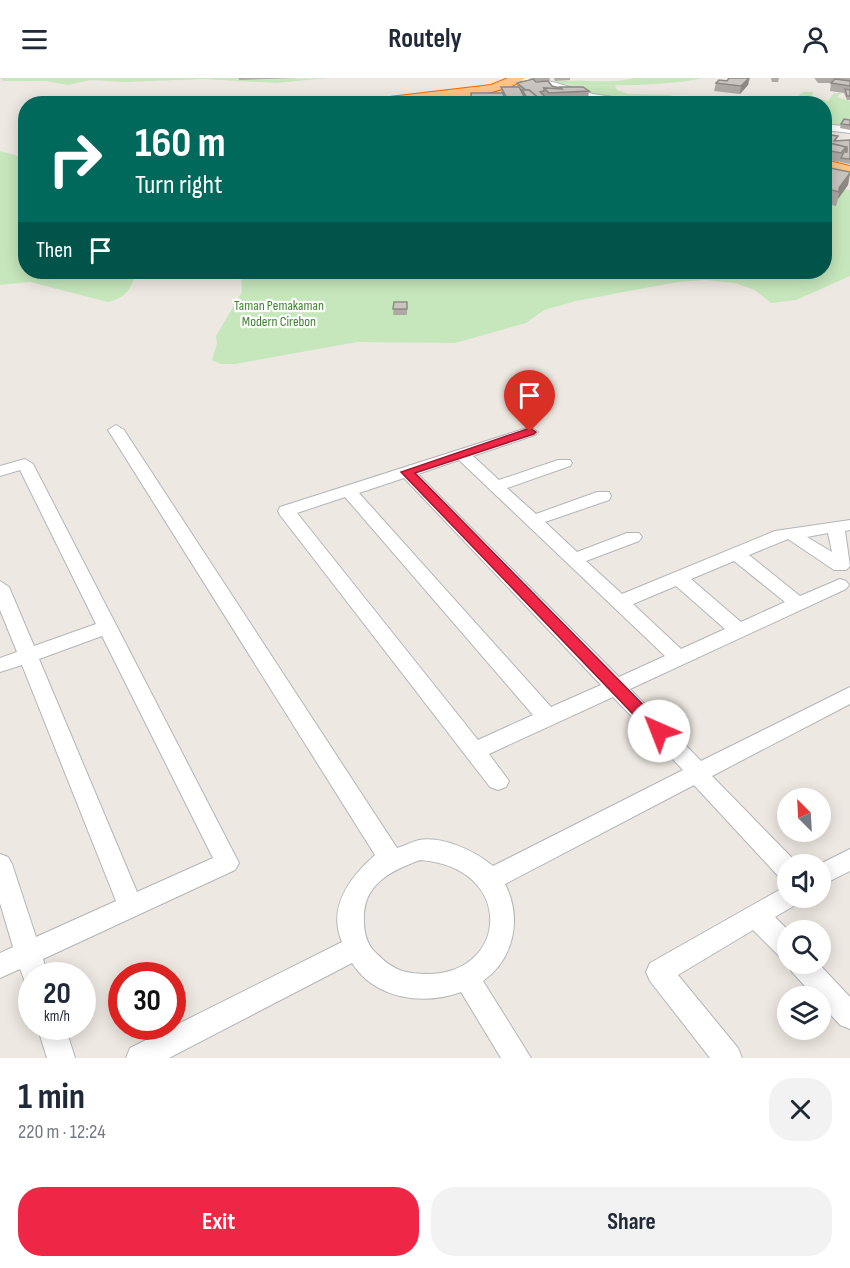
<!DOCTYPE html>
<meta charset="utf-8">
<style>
body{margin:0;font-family:"Sofia Sans Condensed",sans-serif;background:#f2f2f3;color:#1f2937;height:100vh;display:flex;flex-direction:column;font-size:22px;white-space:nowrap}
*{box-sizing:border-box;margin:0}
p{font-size:20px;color:#747a83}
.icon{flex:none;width:33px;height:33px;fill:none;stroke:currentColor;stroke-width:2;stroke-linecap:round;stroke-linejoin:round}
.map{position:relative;height:980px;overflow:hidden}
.side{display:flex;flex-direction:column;background:#fff;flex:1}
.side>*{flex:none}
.guide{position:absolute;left:18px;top:18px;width:814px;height:183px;border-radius:24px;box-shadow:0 3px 15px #0003;background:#00695c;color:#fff;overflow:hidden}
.needle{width:39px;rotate:336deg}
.buttons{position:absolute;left:777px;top:710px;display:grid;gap:12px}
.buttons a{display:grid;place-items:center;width:54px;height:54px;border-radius:50%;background:#fff;box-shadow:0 3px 15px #0003;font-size:30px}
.speed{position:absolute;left:18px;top:884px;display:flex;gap:12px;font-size:30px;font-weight:700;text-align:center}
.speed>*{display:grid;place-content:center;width:78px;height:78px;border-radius:50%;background:#fff;box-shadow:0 3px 15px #0003;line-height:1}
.speed small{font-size:15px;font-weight:400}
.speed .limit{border:9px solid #d22;background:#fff;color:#111}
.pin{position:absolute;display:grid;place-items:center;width:51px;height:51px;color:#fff;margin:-62px -26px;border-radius:50% 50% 50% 0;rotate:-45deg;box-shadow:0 0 6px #0007}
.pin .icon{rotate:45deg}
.me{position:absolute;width:66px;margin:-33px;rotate:316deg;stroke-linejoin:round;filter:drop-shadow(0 0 4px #0008)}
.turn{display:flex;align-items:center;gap:21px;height:126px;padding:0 18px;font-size:27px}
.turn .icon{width:78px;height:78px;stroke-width:2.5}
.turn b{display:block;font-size:42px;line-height:51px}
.then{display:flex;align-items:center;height:57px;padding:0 18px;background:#0003;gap:12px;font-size:22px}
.round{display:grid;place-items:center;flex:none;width:63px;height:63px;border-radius:24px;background:#f2f2f3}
.overview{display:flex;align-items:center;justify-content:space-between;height:102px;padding:0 18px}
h1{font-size:36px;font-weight:700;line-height:45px}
.primary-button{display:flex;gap:12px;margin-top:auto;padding:12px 18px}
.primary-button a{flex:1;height:69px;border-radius:24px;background:#ef2646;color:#fff;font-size:24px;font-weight:700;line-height:69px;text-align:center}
.primary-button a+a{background:#f2f2f3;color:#1f2937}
header{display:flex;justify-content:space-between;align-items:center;height:78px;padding:0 18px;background:#fff;font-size:27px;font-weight:700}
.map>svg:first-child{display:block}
.green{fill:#c6e6bc}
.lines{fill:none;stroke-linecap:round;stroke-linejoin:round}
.minor-casing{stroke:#b2b6b9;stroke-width:2}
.highway-casing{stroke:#ee6b00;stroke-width:2}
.minor{fill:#fff;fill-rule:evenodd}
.highway{fill:#ffc486;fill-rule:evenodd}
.wall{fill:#aea9a5}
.shaded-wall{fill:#8d8a86}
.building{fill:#cac5c0;stroke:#8d8a86;stroke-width:1.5}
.route{fill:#ef2646;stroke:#9b192e;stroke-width:1.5}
.labels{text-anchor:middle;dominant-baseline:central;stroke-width:4.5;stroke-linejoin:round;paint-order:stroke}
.far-park-label{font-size:14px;fill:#408331;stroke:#fff}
</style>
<header><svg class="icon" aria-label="menu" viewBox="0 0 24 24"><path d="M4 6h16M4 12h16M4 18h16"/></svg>Routely<svg class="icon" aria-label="person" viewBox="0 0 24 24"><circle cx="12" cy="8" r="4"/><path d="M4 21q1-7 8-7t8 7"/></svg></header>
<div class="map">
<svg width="850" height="980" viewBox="0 0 850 980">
<rect width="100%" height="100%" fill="#ede8e1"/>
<g class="green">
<path d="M0 0H237V2L328 0 276 5 203 1 125 4 90 2 68 7 46 3H4Z"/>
<path d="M634 0H701C676 8 576 10 551 4 573 0 610 7 634 0Z"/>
<path d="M559 7 615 8 617 12 628 16 689 17H670L674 20 668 24 678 25H586L584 24 591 20Z"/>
<path d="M804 14H813L812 19 828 23 834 15H841L837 19 850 23V47H825V26L799 24V17Z"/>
<path d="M0 73 25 80 26 194H136C131 211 126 220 108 224L30 204 0 207Z"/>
<path d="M844 111 850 112V198L796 222 771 225 755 212 735 205 706 202 677 204 576 223 544 232 526 245 455 265 357 264 235 286H221L212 282 217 266 216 258 242 214 241 194H825V130Z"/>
</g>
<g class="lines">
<defs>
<g id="minor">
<path d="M527 0 553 4 593 16 659 26 592 21 552 8 513 1Z"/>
<path d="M825 46 850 49V55L825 52Z"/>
<path d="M116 347 124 352 397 770C404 768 411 764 419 762 443 758 475 773 493 788L683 692 613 619 489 676 509 703 506 709 498 712 490 709 280 437 278 433 280 429 530 349 538 354 535 357 473 378 499 402 558 382H570L572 385 570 388 507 410 536 436 597 414H609L611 418 609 422 545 444 577 474 627 455H639L642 459 639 463 586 483 622 516 775 453 850 442V452L845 453 850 488 846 492H834L788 461 749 477 800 518 840 501 846 503 849 507 846 511 630 611 701 683 850 609V626L712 698 797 785 788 786V802L779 799 694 707 505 806C522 839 515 880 483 903L531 980H501L461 914C423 928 375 921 352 885L169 980H126L130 970 342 864C327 829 350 799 375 777L108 352ZM459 382 665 578 619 599 418 396ZM404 400 601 607 551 629 359 415ZM345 419 533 637 478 662 297 435ZM828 455 832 474 807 459ZM734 483 785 524 741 544 691 501ZM676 508 725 551 681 571 633 526ZM420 782C515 789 509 894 430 896 406 896 394 893 377 876 367 867 364 856 364 843 362 807 390 793 420 782Z"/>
<path d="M25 381 33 386 239 785 235 792 43 881 48 897H32V908L26 906 20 891 0 900V875L13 869 0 825V776L8 779 12 786 36 859 116 823 22 587 0 594V580L17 574 0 532V503L9 509 34 568 96 546 20 392 0 398V388ZM102 558 213 780 137 814 39 581Z"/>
<path d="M850 771V793L820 808V786Z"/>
<path d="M788 807V819H800L797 826 775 839 788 852V882L779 878 753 852 678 897 738 970 742 980H710L650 903 646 894 650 885Z"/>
<path d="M788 885H818L850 919V951L840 947 820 925V918H814L792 894Z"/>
<path d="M37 948H65L75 980H47Z"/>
</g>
<g id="highway">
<path d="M508 0H525C503 22 391 26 358 26L364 22 491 7Z"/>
<path d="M825 82 850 88V96L825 90Z"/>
</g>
</defs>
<use href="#minor" class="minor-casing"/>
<use href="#highway" class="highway-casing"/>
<use href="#minor" class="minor"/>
<use href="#highway" class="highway"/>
</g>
<g class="wall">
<path d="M238 0H300L239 2Z"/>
<path d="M533 0H550L549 3H535L536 4 560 10 589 13 588 21 550 23 551 26H471V15H501V9L517 8V5L534 1Z"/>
<path d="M554 0H570V2L555 3Z"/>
<path d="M729 0H750L748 7 740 16 714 13 716 5 727 3Z"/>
<path d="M771 0H779L778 4H772Z"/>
<path d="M815 0H850V22H847L844 15 830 13 831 5H818L815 1Z"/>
<path d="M750 19 765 20 764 26H749Z"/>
<path d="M850 42V52L840 50 841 46Z"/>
<path d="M825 55 830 56 829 60 836 63 850 62V86L840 84V83L839 84 825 81Z"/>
<path d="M825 89 850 94 848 107 838 121 836 128 825 125Z"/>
<path d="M394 224H407V237H393Z"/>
</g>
<g class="shaded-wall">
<path d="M749 0 748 7 740 16 741 8Z"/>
<path d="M541 22 551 24V26H528L529 23Z"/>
<path d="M850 95 848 107 838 121 839 114V110Z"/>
</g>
<g class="building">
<path d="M729 0H749L741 8 716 5 719 2 727 3Z"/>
<path d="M533 1 536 4 548 3 552 8 560 10V11L544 10V13L540 14 551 24 541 25V22L529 12H526L517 5Z"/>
<path d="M835 1 850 3V8L831 5Z"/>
<path d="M501 9H519L527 24H509Z"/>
<path d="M560 9H583L589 13 549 15 544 10 562 11Z"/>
<path d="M845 11 850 12V18H847Z"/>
<path d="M522 12H529L541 22 529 23Z"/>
<path d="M471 15H503L506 26H472Z"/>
<path d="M750 19 765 20V24L750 23Z"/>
<path d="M844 41 850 42V47L841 46Z"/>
<path d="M825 55 830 56 826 61H825Z"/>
<path d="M831 57 838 58 834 63 850 62V81L841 80 844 74H847V70L845 73 846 69 829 65 825 66V63H828Z"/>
<path d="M829 65 846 69 841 75 825 72V66Z"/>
<path d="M825 89 850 94V95L839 110V114L825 110Z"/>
<path d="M394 224H407V231H393Z"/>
</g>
<path class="route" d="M530 350 536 354 534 356 415 395 665 649 667 653 665 658H654L401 394Z"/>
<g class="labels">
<g class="far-park-label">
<text x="279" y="227">Taman Pemakaman<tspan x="279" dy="16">Modern Cirebon</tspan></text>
</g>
</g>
</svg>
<div class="buttons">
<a><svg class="needle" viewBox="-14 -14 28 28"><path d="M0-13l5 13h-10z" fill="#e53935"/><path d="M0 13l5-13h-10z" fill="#747a83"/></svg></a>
<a><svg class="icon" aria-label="sound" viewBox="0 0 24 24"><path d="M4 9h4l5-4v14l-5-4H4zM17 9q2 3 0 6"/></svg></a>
<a><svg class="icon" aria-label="search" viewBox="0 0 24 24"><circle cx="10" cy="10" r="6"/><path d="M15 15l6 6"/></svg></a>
<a><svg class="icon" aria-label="layers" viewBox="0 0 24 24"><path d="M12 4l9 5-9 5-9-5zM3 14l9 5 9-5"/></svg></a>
</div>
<div class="speed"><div>20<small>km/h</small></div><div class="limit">30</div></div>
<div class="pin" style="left:530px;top:354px;background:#d93025"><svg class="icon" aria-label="arrive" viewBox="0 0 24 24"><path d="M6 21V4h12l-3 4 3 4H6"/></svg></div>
<svg class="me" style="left:659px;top:653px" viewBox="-20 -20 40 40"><circle r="19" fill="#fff"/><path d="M0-13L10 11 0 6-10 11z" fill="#ef2646"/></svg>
<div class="guide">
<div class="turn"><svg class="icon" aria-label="right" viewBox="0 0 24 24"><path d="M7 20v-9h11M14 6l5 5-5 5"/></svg><div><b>160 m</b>Turn right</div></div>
<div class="then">Then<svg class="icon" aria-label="arrive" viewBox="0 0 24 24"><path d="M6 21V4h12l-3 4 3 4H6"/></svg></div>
</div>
</div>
<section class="side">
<div class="overview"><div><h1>1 min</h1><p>220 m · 12:24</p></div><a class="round"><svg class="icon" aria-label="close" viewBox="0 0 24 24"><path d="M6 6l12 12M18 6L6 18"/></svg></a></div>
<div class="primary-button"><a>Exit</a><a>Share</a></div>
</section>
